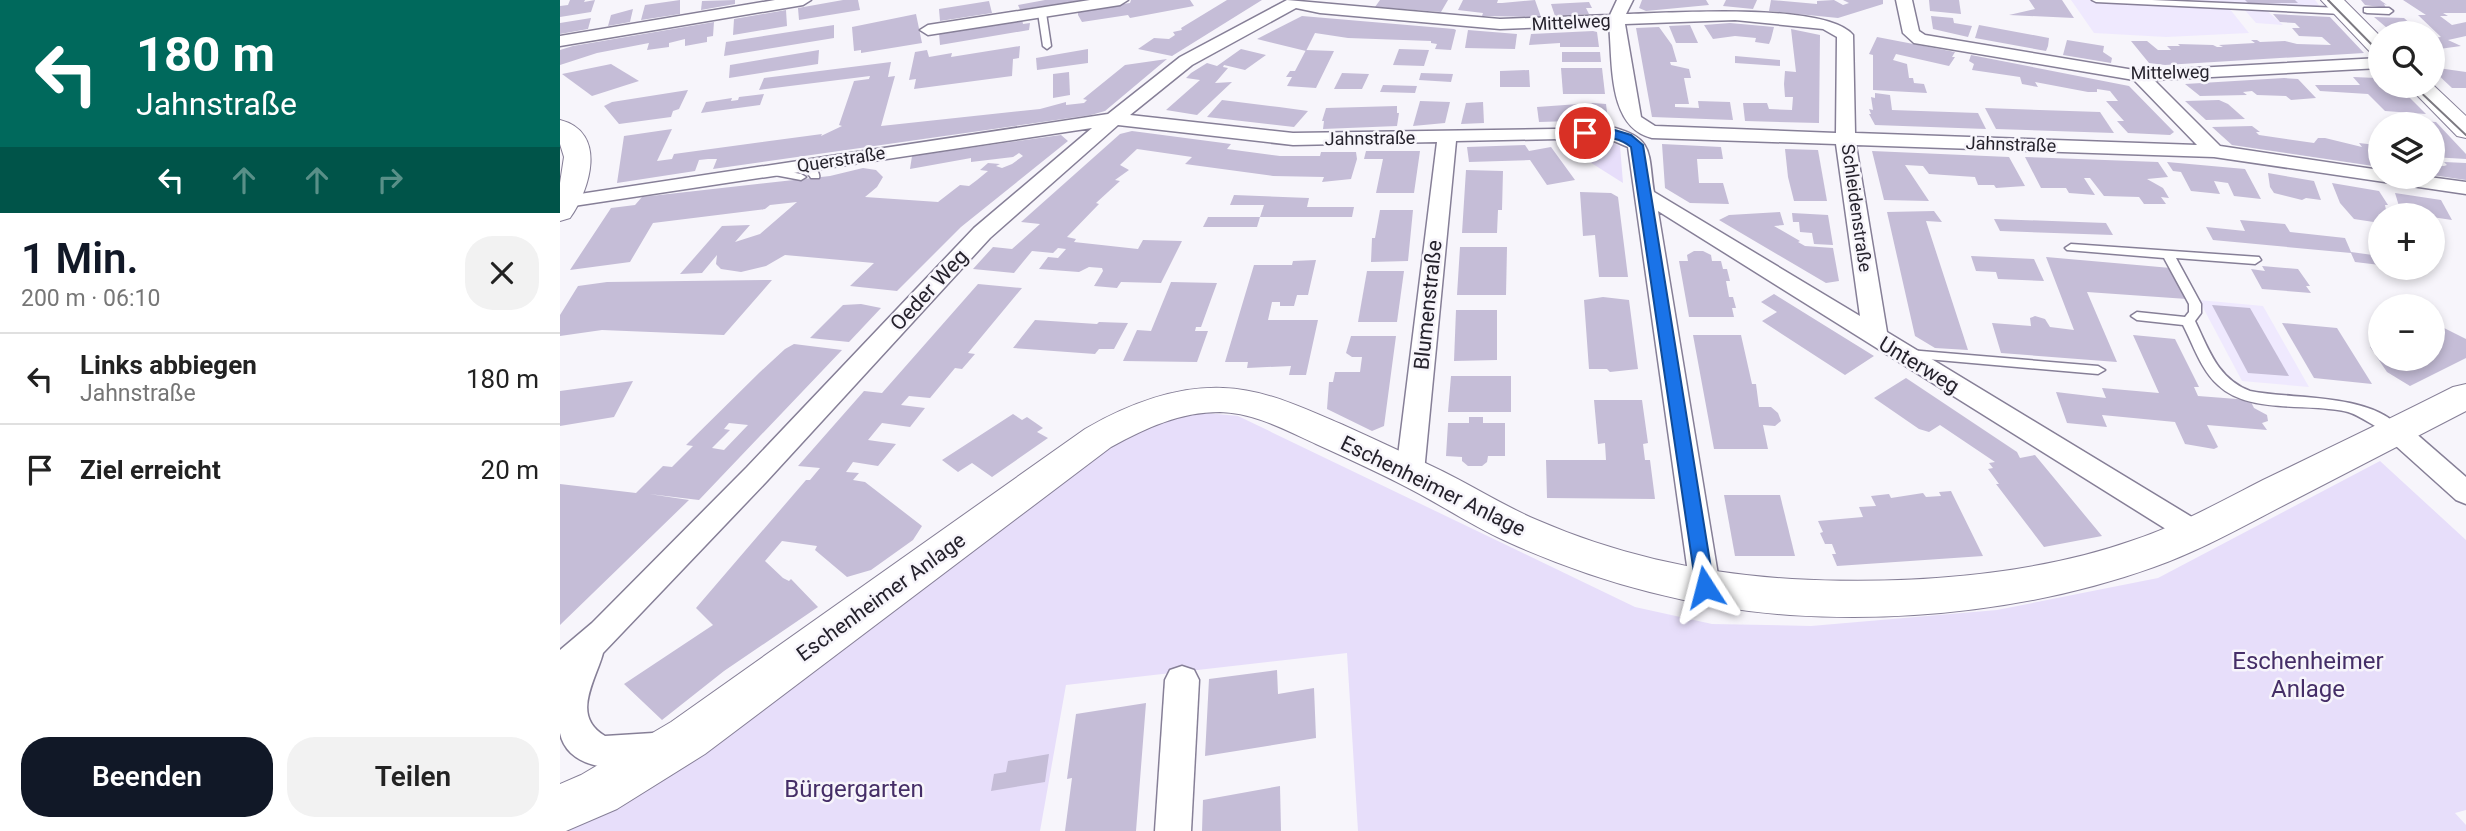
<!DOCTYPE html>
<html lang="de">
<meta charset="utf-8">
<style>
body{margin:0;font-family:Roboto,sans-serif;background:#f2f2f2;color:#222;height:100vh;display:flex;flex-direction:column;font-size:26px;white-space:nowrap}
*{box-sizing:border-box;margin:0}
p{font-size:23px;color:#767676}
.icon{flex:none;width:38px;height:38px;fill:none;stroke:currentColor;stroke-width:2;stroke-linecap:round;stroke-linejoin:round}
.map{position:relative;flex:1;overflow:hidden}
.panel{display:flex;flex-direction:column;background:#fff;width:560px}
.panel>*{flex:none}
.hud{background:#00695c;color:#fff;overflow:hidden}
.tools{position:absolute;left:1808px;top:21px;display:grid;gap:14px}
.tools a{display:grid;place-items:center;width:77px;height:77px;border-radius:50%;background:#fff;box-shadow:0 4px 10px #0003;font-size:35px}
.pin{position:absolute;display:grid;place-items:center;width:60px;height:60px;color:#fff;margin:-30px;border:4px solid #fff;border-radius:50%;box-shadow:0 2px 7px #0007}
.me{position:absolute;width:77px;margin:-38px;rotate:351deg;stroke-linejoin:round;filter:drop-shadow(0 0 5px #0008)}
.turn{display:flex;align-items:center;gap:24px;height:147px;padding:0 21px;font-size:32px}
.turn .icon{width:91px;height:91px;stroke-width:2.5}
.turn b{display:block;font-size:49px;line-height:60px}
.lanes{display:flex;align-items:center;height:66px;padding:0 21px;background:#0003;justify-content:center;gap:35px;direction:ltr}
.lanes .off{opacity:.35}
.round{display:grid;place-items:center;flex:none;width:74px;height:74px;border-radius:28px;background:#f2f2f2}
.summary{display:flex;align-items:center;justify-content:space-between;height:119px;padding:0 21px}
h1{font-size:42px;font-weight:600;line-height:52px;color:#111827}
.action{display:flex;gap:14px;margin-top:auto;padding:14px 21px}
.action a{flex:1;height:80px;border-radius:28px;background:#111827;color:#fff;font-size:28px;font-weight:600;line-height:80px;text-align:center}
.action a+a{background:#f2f2f2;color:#222}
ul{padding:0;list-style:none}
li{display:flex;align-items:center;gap:21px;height:91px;padding:0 21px;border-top:2px solid #e0e0e0}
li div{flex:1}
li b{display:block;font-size:26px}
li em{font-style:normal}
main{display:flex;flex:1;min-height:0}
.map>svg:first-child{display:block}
.built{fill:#efe9fe}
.green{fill:#e7defa}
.building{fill:#c5bdd7;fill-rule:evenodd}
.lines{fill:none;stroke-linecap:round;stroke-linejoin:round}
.lane-casing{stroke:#867f97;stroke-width:3}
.street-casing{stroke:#867f97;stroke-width:3}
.secondary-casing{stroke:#867f97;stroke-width:2}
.lane{fill:#fff;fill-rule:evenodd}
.street{fill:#fff;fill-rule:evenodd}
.secondary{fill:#fff;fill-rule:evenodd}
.tram{stroke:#7c7981;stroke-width:2}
.route{fill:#1a73e8;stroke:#114b97;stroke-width:2}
.labels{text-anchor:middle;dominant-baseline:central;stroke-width:5;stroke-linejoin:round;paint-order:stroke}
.far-street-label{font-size:18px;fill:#25222c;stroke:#f7f5fb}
.street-label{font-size:21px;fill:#25222c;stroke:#f7f5fb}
.near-park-label{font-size:24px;fill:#452e67;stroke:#f7f5fb}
</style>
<main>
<section class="panel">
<div class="hud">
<div class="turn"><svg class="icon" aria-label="left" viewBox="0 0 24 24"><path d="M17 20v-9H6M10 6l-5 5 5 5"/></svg><div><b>180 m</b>Jahnstraße</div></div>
<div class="lanes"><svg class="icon" aria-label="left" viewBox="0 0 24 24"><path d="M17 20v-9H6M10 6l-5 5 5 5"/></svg><svg class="icon off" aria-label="ahead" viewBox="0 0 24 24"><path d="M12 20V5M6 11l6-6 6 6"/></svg><svg class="icon off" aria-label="ahead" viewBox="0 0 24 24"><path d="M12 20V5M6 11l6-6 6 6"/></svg><svg class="icon off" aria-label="right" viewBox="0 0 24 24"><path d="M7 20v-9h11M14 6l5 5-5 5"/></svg></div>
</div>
<div class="summary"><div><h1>1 Min.</h1><p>200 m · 06:10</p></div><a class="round"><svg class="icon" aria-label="close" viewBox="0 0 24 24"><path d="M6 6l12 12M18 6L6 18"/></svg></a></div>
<ul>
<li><svg class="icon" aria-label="left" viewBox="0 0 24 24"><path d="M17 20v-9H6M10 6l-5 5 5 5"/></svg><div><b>Links abbiegen</b><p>Jahnstraße</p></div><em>180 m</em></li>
<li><svg class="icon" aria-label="arrive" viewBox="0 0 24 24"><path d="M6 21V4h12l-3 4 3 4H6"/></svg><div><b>Ziel erreicht</b></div><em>20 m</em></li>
</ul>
<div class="action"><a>Beenden</a><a>Teilen</a></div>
</section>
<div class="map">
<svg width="1906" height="831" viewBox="0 0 1906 831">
<rect width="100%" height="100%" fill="#f7f5fb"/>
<g class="built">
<path d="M1511 0H1755L1765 13 1706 10 1723 25 1696 23 1683 8H1669L1689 33 1606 37 1534 33Z"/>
<path d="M1639 300 1703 306 1749 387 1682 381Z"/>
</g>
<g class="green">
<path d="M1044 139 1060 146 1063 183 995 140Z"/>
<path d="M626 411 678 416 1075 607 1152 624 1251 626 1437 610 1598 578 1820 461 1906 540V810L1895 813 1906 825V831H798L787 653 506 685 480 831H0L580 425Z"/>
</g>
<g class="building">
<path d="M10 0H25L24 2 35 0 31 12 0 17V6L8 5Z"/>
<path d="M120 0V14L81 20 85 5Z"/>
<path d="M175 0V4L141 10 142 1Z"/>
<path d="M283 0H298L300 10 239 20 238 8Z"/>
<path d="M485 0H524V1L461 12 458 5Z"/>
<path d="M571 0H630L634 6 570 18 568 15 522 22 518 15V10L570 3Z"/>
<path d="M667 0H702L612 56 578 49 594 38 609 39 615 35 613 32 622 30 621 28Z"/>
<path d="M820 0H888L881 12 815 7Z"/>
<path d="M903 0H938L937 3H942L975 0 981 17 922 16 923 13 898 10Z"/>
<path d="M1082 0H1146L1149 5 1086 11 1079 8Z"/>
<path d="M1166 0H1197L1193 9 1163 6Z"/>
<path d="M1211 0 1257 4V1L1274 0 1283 5 1289 3 1283 0H1323V4L1278 18 1209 11Z"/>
<path d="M1369 0H1399L1401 14 1370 11Z"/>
<path d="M1469 0H1502L1514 18 1449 15 1475 9Z"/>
<path d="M1685 0H1735L1738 3H1688Z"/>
<path d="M1801 0H1820L1827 5 1824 4 1826 8 1805 5Z"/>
<path d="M1843 0H1906V13H1883L1888 16H1880L1892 25 1906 22V36L1888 40 1901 46 1872 50V38L1881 37 1858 15H1866Z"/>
<path d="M429 1 432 13 380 21 379 9Z"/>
<path d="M1029 2 1032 8H1026L1029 14 995 16 991 4Z"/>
<path d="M73 9 70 22 48 26 51 15Z"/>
<path d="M226 10 227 26 173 35 174 19Z"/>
<path d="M356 14 362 43 301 53V50L294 51 292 27Z"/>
<path d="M1713 14 1770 17 1804 53 1605 65 1589 63 1571 41H1587L1598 50H1611L1607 46H1620L1618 44 1653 45 1657 47H1663L1659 45 1695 43 1691 40H1697L1700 42 1725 41 1737 44 1771 45 1762 37 1739 36 1732 28H1740L1735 23 1720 22Z"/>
<path d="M742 16 894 29 896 30 891 50 875 49 877 44 871 43V41L788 38 755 33 746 51 697 39Z"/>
<path d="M1371 16 1393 18 1394 23 1412 26 1408 37 1373 29Z"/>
<path d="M1814 17 1844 18 1861 33H1833Z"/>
<path d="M31 18 28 29 0 34V23Z"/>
<path d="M462 19 463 24 470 23 469 30 380 45 379 33Z"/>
<path d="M154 22 153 36 147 37V42L125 46V39L109 43V47L87 50 89 43 37 53 0 65V50L13 46Z"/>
<path d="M1170 23 1214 27 1211 39 1209 44 1195 42 1196 38 1175 36 1153 39 1144 25Z"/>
<path d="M274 25V38L164 56 166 42Z"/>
<path d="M1130 25 1138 43H1116L1109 26Z"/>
<path d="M1419 25 1489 38 1488 46 1486 51 1415 38Z"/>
<path d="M1099 27 1112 45 1117 62H1110L1111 65 1129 69 1131 78H1124L1129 104H1115V107L1139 108 1138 101 1170 102 1173 120 1092 117 1076 28Z"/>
<path d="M1231 29 1260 35 1259 123 1185 121 1183 103H1207L1209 109 1232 110 1233 97H1225L1224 84 1225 71 1236 72Z"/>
<path d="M908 30 957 34 955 49 905 48Z"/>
<path d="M1033 31 1037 32 1039 47H1000V43L969 45 971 34Z"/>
<path d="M1317 37 1395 52 1392 57H1395L1389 66 1336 54 1333 60 1347 64 1349 78H1353L1354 83 1364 84 1367 93 1313 90V55L1309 54Z"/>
<path d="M1507 40 1544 46 1543 52 1552 58 1551 63 1503 55Z"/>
<path d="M460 46 459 58 453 59 452 76 354 89 356 79 349 80 355 52 367 50 369 57 392 53 391 57Z"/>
<path d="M528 49V63L477 70 476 58Z"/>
<path d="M681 49 706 55 685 70 664 65 663 67 668 68 655 83 672 82 637 115 606 110 640 80 626 78 631 73 647 63 657 66Z"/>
<path d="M839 49 869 50 864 66 833 65Z"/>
<path d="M259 50 258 64 169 78 170 65Z"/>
<path d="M746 50 774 51 756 88 727 86 732 77H726L730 71H735Z"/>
<path d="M1002 52H1040L1041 62H1002Z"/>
<path d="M1411 55 1569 86 1614 132 1610 135 1568 133 1557 121H1564L1546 101H1558L1550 91 1537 89V92H1528L1475 82 1478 87 1462 84 1460 77 1412 70 1414 64 1409 61Z"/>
<path d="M1175 56 1220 60V66L1175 63Z"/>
<path d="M607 59 545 111 531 115 153 169 157 159H148L139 160 135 171 57 183 64 136 112 129 97 161 112 159 114 154 262 134 261 136 282 126 279 125 294 81 309 79 310 76 199 90 204 78 331 62 328 77 335 76 321 126 480 109 506 102V105L524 103 527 100 523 99 565 65Z"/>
<path d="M51 64 79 81 32 96 2 74Z"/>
<path d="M1001 68H1042L1045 94H1003Z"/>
<path d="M1878 68 1906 72V88H1892L1874 71Z"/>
<path d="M969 70 970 87H940V71Z"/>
<path d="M509 72 510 95 493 98V74Z"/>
<path d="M782 73 809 74 802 89H774Z"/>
<path d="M861 73 893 74 891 82 859 80Z"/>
<path d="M1793 77 1817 78 1820 79V86H1838L1866 114 1825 111 1808 94 1760 91 1755 85H1800Z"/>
<path d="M1724 78 1738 79 1756 98 1731 100 1726 96 1697 95 1692 91 1683 92 1687 95 1640 96 1625 84Z"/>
<path d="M823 85 857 86 855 93 820 92Z"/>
<path d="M128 90 119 109 113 111 111 117 59 124 44 106 52 102Z"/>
<path d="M1315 93 1330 95 1332 110 1418 113 1426 129 1315 125 1309 114H1311L1309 109 1313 110 1311 97 1315 98Z"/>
<path d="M204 94 200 105 141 113 146 102 172 98 171 101 178 100 179 97Z"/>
<path d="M662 100 719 107 748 111 734 127 647 117Z"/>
<path d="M1659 100 1668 104 1685 119 1646 120 1625 101Z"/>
<path d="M860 101 890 102 885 123 853 126Z"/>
<path d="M923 102 924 123 901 124 906 103Z"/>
<path d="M1033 103 1046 104 1048 120 979 122 977 107Z"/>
<path d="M837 106V113H839L837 126 763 129 764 121H762L766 108Z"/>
<path d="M1425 108 1540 112 1554 133 1436 129Z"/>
<path d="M1832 119 1876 122 1906 154V159L1872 157V124H1837Z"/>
<path d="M1692 126 1700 132H1696L1699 135 1754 143 1758 138H1765L1802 147 1799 143 1816 145 1820 152V167L1672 145 1652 127Z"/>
<path d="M572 131 671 144 667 149 720 156H760L761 152H796L797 159 791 179 762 182 764 177 713 176 625 164 632 157 577 149 560 165 569 170 555 180 560 181 536 203 539 204 507 237 516 239 514 242 578 249 583 240 622 241 601 283 561 282 557 288 534 286 543 271 542 268 529 267 519 272 479 269 488 257 498 258 506 249 498 248 493 253 472 251 454 273 413 269 433 247 452 249 480 224 461 222 560 134Z"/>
<path d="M501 135 508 141 401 227 337 291 290 286 314 263 225 255 206 266 181 272 161 269 156 264 157 255 142 273 120 274 162 226 190 225 175 242 200 234 237 202 210 205 205 209 93 223 70 262 10 270 51 208 75 205 82 197 270 176 303 168 316 170 323 177 317 187 305 197 378 202 400 185 409 186 417 180 428 171 420 170 428 163 440 164 436 166 442 168 452 164 463 156 459 153 453 157 411 162V158L350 169 352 156Z"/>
<path d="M1102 144 1161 147 1163 159H1137L1139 183H1163L1169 204 1130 203 1105 188Z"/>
<path d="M965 145 969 151 991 147 1015 180 987 185 970 160 909 162 907 147Z"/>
<path d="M1225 149 1258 150 1267 201H1234L1228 177Z"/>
<path d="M806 151H860L854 193H816L823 159H804Z"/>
<path d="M1312 151 1449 157 1465 186 1436 188 1434 185H1418L1415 177 1369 174 1363 166 1345 165 1369 201 1324 200Z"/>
<path d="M1465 157 1598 162 1608 177 1587 179 1603 188 1609 198 1601 197 1606 204H1584L1579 197 1544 196 1530 178H1524L1535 195 1509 193 1506 188H1481Z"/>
<path d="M1607 162 1685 169 1701 199 1674 196 1668 183 1654 181 1660 194 1631 191 1621 172 1613 171Z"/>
<path d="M1884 162 1906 163V180L1872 175V165L1884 166 1887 165Z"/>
<path d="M906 170 943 171 942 210H938L937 233H902Z"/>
<path d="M1708 173 1754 181 1761 200 1746 198 1742 200 1714 193 1710 187Z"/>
<path d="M1772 183 1819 191 1828 205H1825L1827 215H1820V223L1794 219 1780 203Z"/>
<path d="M1020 192 1051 193 1058 197 1068 277H1039L1035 235 1023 236Z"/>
<path d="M1835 193 1881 200 1892 220 1845 213 1839 206Z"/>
<path d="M674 195 749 198 747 207H794L792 217H700L704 205H670Z"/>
<path d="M820 210H853L848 261 811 262 812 238H815Z"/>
<path d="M1374 211 1382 222 1366 221 1408 350 1375 348 1355 336 1327 212Z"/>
<path d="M1220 212 1224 225 1214 226 1240 241 1238 242 1245 246 1273 248 1279 281 1266 283 1159 220 1169 215Z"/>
<path d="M1232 213 1268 215 1273 245 1254 244 1252 233 1240 232 1239 222H1233Z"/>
<path d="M648 217H700L697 227H643Z"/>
<path d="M1434 219 1546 223 1553 235 1440 231Z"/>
<path d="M1680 220 1725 224 1730 232 1785 238 1791 252 1820 256V265L1795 262 1791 253 1653 240 1646 227 1685 231Z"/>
<path d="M900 247H947L946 295H897Z"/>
<path d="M1134 251H1143L1151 255 1152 261H1161L1163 269H1167L1170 281H1166L1169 297H1173L1176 308H1172L1174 317H1129L1119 261H1128L1127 255Z"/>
<path d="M1411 256 1474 259 1484 281 1438 279 1436 272 1416 271Z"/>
<path d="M1486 257 1611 268 1627 299 1527 292 1557 362 1441 353 1432 323 1471 326 1470 318 1475 316 1485 319 1490 327 1514 330Z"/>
<path d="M756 260 748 295H737L734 306H720V302H712L708 320H758L746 375H729L731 366 687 368 688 362H665L694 265H732L733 261Z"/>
<path d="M1702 266 1738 269 1750 286H1746L1751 293 1702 289 1691 269 1705 271Z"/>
<path d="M807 271H844L837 322H798Z"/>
<path d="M212 280 164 335 42 330 0 336V315L18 286 47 282Z"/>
<path d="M611 282 657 283 641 327H636L635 331H648L637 362 563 361 577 330 591 331Z"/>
<path d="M418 284 462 288 408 353 415 354 402 369 395 368 370 398 349 396 341 405 365 408 350 427 322 423 308 440 336 444 318 466 293 462 286 472 299 473 293 480 305 482 362 526 353 540 311 570 287 577 255 550 257 546 222 541 205 561 223 578 229 581 231 579 258 607 164 671 102 720 64 684 153 625 136 608 246 480H250L260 468 238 466 304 391 322 393Z"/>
<path d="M1214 294 1272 330 1314 356 1285 375 1202 321 1217 312 1201 302Z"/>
<path d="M1043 297 1069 300 1078 369 1050 372 1047 369H1029L1024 300Z"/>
<path d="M301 304 321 308 289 342 250 338 283 305Z"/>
<path d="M1652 305 1690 308 1729 376 1688 373Z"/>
<path d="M896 310H937V360L894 361Z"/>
<path d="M475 320 537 324 539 322 568 323 554 349H539L535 354 453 348Z"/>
<path d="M1872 322 1906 339V358L1850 386 1827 372 1810 347 1820 342V359H1872Z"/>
<path d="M1722 323 1777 328 1812 384 1754 378Z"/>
<path d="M1133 335H1181L1192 384H1196L1199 407H1211L1218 413 1221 421 1215 426 1203 425 1208 449H1154Z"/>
<path d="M1573 335 1615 339 1639 387H1634L1638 396 1690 400 1694 408 1707 415 1708 421 1702 423 1707 430 1647 425 1658 447 1654 449 1625 444 1615 422 1542 415 1547 427 1507 423 1496 392 1546 398 1542 388 1599 393Z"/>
<path d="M791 336H836L824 426 812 431 767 409 769 382H773L775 372H800L802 357H792L786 353Z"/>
<path d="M234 344 282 350 139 500 89 494 129 500 0 625V484L76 493 103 466 112 467 133 446 126 445 200 372 225 349ZM169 423 188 425 164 450 152 448 170 430 164 429Z"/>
<path d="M891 376H951V412H888Z"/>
<path d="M1346 378 1457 452 1460 458 1475 455 1542 536 1484 547 1436 484H1439L1428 469 1433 468 1429 463 1435 462 1380 425 1369 432 1359 429 1314 398Z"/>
<path d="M73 381 54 417 0 426V391Z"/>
<path d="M1034 400H1082L1088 443 1083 444 1085 460H1090L1095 499 987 498 986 460H1046L1045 443 1038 444Z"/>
<path d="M453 414 462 420 467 417 483 428 477 432 488 438 432 477 412 463 398 472 382 460Z"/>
<path d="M909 417H923V423H945V456H928L927 462 922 466H908L902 461V457L886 456 888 423H909Z"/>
<path d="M1391 491 1423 556 1277 566 1272 554H1276L1272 544H1265L1260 533 1263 532 1258 521 1303 517 1299 507 1316 506 1311 496 1329 494 1331 498 1363 493 1366 497 1381 496 1379 492Z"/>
<path d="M1164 495H1220L1235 556H1175Z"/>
<path d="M717 670 718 694 754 688 756 738 645 756 649 679Z"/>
<path d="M586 703 576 831H505L512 778 507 779 516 714Z"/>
<path d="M489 754 485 782 431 791 434 774 446 772 448 761Z"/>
<path d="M720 786 721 831H642L643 800Z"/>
</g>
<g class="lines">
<defs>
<g id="lane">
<path d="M1532 0H1592L1782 8 1786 11 1782 14 1536 2Z"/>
<path d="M1804 8H1829L1833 11 1829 14 1807 13 1804 12Z"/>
<path d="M482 10 486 13 491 46 487 49 483 46 478 13Z"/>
<path d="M246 161C252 162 261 173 259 178H251L241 164Z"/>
<path d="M208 168 241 174 246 177 241 180 204 173 203 171Z"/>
<path d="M1511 244 1699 257 1701 260 1695 264 1616 258 1641 304V313L1635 321C1649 350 1658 379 1690 391 1734 400 1813 392 1843 431L1841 435C1828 438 1803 416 1788 412 1749 402 1689 415 1658 385 1641 370 1633 344 1623 325L1577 320 1571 316 1577 312 1625 317 1629 312V304L1604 258 1507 250 1505 248Z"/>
<path d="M1349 350 1538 366 1545 370 1538 374 1344 357 1342 354 1344 351Z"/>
</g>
<g id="street">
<path d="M215 0H251L243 5 0 46V36Z"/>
<path d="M530 0H568L560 5 368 35 360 30 368 25Z"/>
<path d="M727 0 940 19 1050 15 1057 0H1073L1066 14C1111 13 1265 2 1293 35L1295 133 1637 145 1574 80 1354 43 1343 33 1336 0H1352L1359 31 1365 35 1580 71 1820 58V68L1594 80 1660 146 1820 170V177H1869L1906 182V194L1654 157 1296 145 1327 332 1645 525 1650 533 1645 541 1635 544 1625 541 1098 211 1160 587 1156 596 1145 599 1134 596 1130 587 1068 147 1047 138 896 141 864 472 860 479 850 482 840 479 836 472 877 142 733 145 558 125 430 238 207 481 43 653C36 680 10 716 45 736L93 733 105 738 110 749 105 760C75 772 9 776 0 733 0 712 0 673 0 650L32 623 187 467 414 228 532 128 7 207 0 205V197L548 114 620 57ZM736 8 760 13 940 29 1049 25C1053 62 1047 127 1092 138L1276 144 1300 316 1094 192C1088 155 1095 139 1055 128L733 133 570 115 632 65ZM1175 20 1263 29 1277 37 1276 133 1095 126 1081 117 1065 24Z"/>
<path d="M1836 422 1845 424 1906 477V504L1896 500 1827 438 1823 431 1827 424Z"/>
<path d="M622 666 634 670 639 680 631 831H595L605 680 610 670Z"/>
</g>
<g id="secondary">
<path d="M1761 0H1784L1820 36V56L1812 54Z"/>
<path d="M1872 84 1906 116V138L1897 136 1848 86Z"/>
<path d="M0 120C48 132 30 190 10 218L0 221V183L4 157 0 144Z"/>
<path d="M1906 384V411C1848 441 1790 471 1732 501 1687 524 1642 550 1594 567 1480 608 1351 623 1230 615 1133 608 1037 582 950 543 916 528 886 508 854 491 822 474 789 459 756 444 725 430 695 413 660 412 620 412 586 428 551 447L145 754 57 809 6 831H0V784L21 775 111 722 525 429C567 405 614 386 663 388 704 389 743 408 781 424 814 439 847 454 880 470 913 486 944 506 977 520 1057 555 1145 574 1232 579 1340 585 1468 577 1571 541 1617 526 1660 502 1703 480 1767 449 1830 419 1893 387Z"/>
</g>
</defs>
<use href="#lane" class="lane-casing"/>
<use href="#street" class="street-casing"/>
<use href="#secondary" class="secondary-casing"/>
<use href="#lane" class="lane"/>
<use href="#street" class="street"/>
<use href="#secondary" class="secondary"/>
<g class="tram">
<path d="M1768 0 1820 53"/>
<path d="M1854 86 1906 135"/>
</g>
</g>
<path class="route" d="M1048 128 1071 135 1083 145 1154 587 1152 592 1145 595 1138 592 1136 587 1071 147C1051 131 1033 142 1019 133L1025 129Z"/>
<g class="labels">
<g class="far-street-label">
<text transform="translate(1011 22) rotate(-3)">Mittelweg</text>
<text transform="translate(1610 72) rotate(-1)">Mittelweg</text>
<text transform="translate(810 138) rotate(-1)">Jahnstraße</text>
<text transform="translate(1451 144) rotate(2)">Jahnstraße</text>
<text transform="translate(281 159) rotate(-9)">Querstraße</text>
<text transform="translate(1297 208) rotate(82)">Schleidenstraße</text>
</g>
<g class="street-label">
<text transform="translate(369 290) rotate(-47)">Oeder Weg</text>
<text transform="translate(868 305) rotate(-84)">Blumenstraße</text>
<text transform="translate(1359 365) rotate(31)">Unterweg</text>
<text transform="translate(873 486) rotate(26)">Eschenheimer Anlage</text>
<text transform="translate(321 597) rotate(-36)">Eschenheimer Anlage</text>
</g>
<g class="near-park-label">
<text x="1748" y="661">Eschenheimer<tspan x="1748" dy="28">Anlage</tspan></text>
<text x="294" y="789">Bürgergarten</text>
</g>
</g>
</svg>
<div class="tools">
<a><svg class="icon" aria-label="search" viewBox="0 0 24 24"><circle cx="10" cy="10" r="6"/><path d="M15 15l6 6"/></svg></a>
<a><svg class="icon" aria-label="layers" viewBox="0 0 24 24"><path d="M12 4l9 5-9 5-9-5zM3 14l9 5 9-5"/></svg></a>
<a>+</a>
<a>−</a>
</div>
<div class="pin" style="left:1025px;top:133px;background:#d93025"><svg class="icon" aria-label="arrive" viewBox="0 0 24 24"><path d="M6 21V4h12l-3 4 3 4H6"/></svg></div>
<svg class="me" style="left:1145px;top:587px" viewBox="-20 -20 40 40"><path d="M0-17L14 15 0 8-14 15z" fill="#1a73e8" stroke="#fff" stroke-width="4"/></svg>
</div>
</main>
